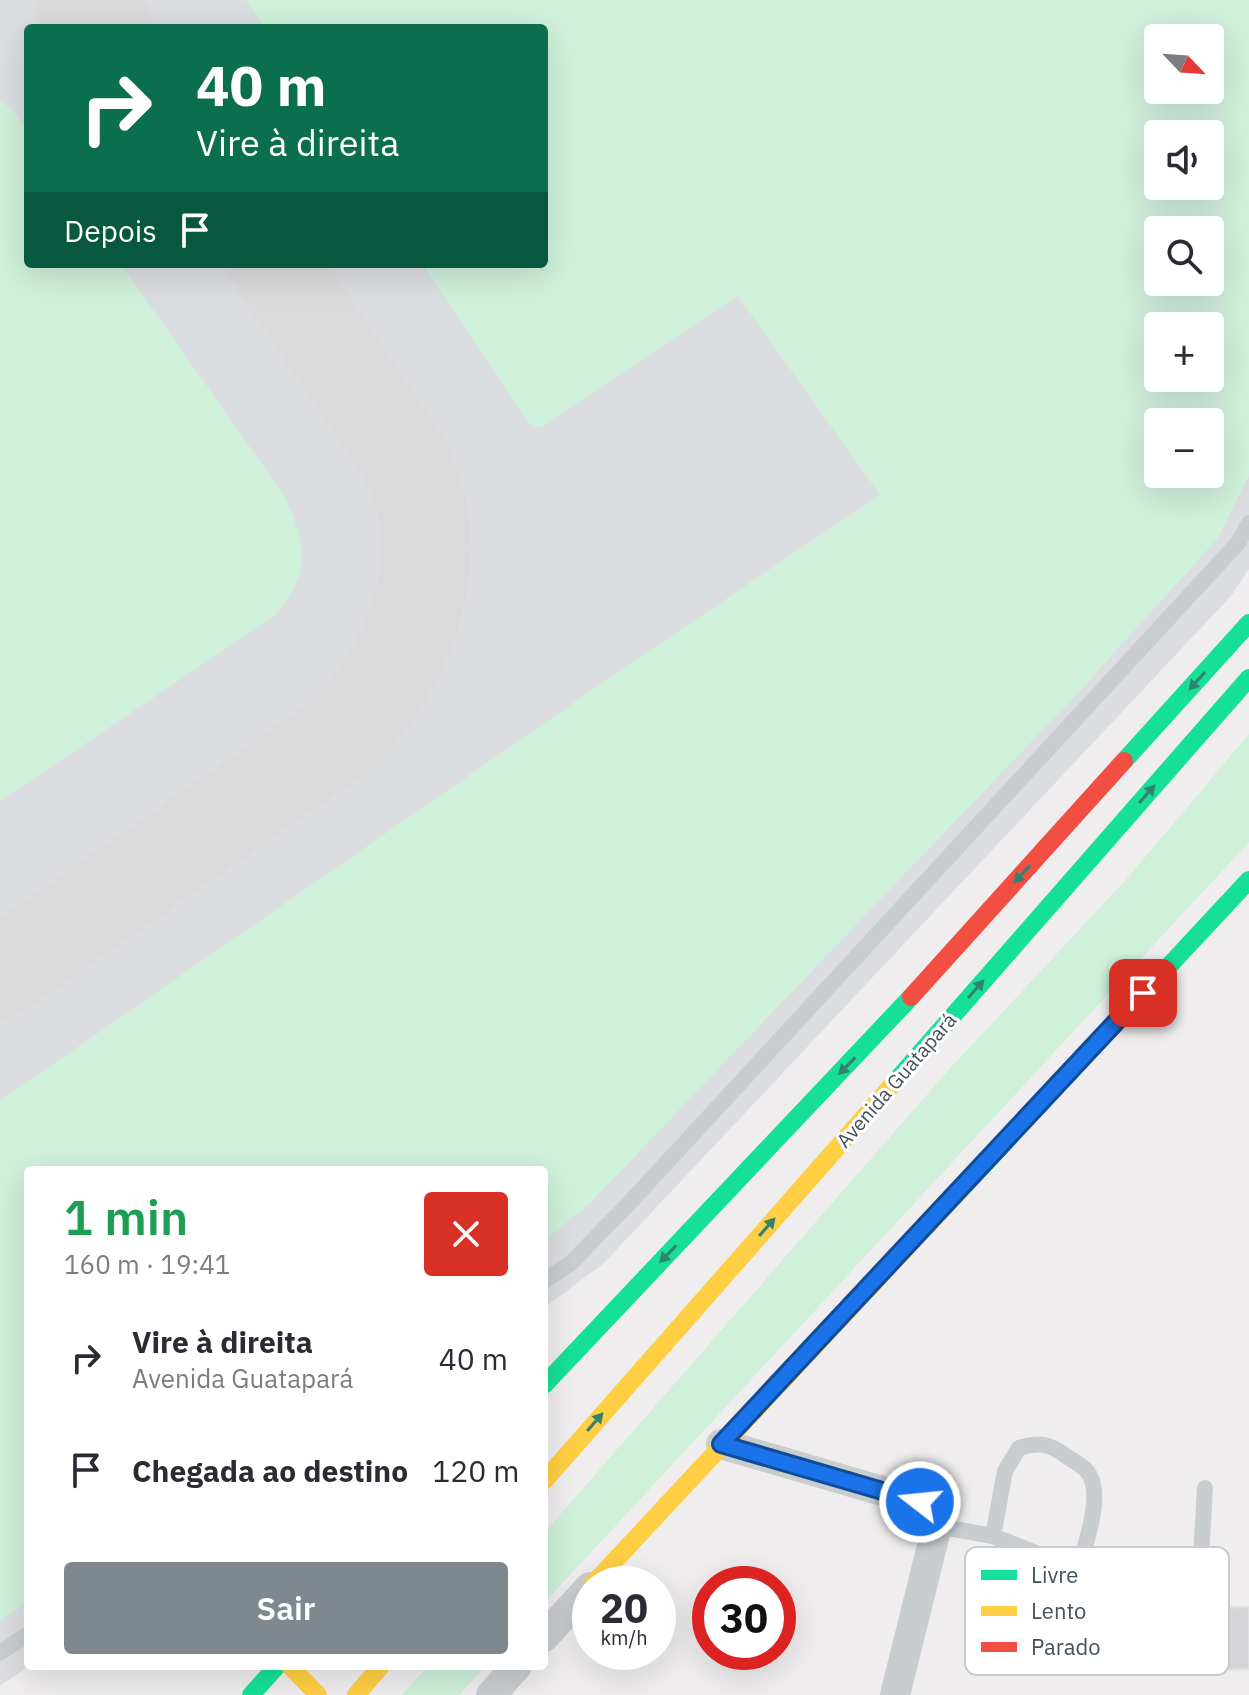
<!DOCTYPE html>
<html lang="pt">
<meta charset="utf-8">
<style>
body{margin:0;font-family:"IBM Plex Sans",sans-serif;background:#f2f2f3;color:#2b2b33;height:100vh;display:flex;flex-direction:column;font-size:30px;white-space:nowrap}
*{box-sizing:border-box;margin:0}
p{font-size:26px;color:#7c7c81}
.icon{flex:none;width:44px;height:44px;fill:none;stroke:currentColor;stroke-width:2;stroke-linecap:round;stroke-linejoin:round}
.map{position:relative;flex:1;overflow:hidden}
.drawer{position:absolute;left:24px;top:1166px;width:524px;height:504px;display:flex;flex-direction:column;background:#fff;border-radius:8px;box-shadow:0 8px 32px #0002}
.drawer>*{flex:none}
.banner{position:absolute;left:24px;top:24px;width:524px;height:244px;border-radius:8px;box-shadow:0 8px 32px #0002;background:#0b6e4f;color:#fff;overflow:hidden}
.needle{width:52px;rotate:115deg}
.fabs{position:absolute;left:1144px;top:24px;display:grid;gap:16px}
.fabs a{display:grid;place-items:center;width:80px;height:80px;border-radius:8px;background:#fff;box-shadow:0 8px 32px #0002;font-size:40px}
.speed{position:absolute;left:572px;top:1566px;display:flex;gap:16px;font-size:40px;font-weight:700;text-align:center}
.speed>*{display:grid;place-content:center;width:104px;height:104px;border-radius:50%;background:#fff;box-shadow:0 8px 32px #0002;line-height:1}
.speed small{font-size:20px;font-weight:400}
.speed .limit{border:12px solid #d22;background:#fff;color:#111}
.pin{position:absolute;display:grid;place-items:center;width:68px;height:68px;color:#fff;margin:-34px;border-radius:16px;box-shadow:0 4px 12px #0006}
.me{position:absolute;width:88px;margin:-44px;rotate:286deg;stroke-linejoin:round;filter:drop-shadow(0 0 6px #0008)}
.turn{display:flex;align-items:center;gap:28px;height:168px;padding:0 40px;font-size:36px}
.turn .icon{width:104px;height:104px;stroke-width:2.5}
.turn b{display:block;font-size:56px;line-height:68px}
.then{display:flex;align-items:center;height:76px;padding:0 40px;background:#0003;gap:16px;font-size:30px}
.round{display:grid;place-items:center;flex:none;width:84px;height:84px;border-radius:8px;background:#f2f2f3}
.headline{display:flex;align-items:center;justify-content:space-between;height:136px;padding:0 40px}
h1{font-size:48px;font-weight:600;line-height:60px;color:#1e9e55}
.action{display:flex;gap:16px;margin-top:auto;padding:16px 40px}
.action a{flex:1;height:92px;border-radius:8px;background:#7f888f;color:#fff;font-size:32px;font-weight:600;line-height:92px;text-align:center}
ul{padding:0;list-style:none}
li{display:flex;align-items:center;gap:24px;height:112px;padding:0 40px}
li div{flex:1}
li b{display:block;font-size:30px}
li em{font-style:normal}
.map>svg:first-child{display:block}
.airport{fill:#dcdde1;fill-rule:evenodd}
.green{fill:#cff0db;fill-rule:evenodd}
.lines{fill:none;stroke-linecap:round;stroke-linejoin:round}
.taxiway{stroke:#dadadb;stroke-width:90}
.building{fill:#d5d5d8;stroke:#e0dfe1;stroke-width:2}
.lane{stroke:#c9cdcf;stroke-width:16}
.street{stroke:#c9cdcf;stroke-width:30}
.fast{stroke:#16e098;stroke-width:18}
.slow{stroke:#ffcf43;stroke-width:18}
.jam{stroke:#f24e42;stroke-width:18}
.oneway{fill:#338371}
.route-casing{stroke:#114b97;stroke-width:20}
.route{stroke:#1a73e8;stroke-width:14}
.labels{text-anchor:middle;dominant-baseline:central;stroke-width:6;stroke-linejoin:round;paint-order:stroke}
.street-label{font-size:20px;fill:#43515c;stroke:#fff}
.key{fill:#fff;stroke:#c7cbce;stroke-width:2}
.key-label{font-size:22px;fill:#43515c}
</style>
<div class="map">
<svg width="1249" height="1695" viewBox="0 0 1249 1695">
<rect width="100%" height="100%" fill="#efedee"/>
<path class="airport" d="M0 0H1249V569L1231 596 604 1263 544 1308V1170H28L29 1666 0 1686ZM28 28H544V264H28ZM1158 38H1210V90H1158ZM1158 134H1210V186H1158ZM1158 230H1210V282H1158ZM1158 326H1210V378H1158ZM1158 422H1210V474H1158Z"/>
<g class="green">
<path d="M246 0H1249V476L1218 538 1076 695 590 1203 544 1241V1170H28V1601L0 1621V1101L631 663 880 495 738 296 542 427 534 428 527 421 422 264H544V28H265ZM1158 38H1210V90H1158ZM1158 134H1210V186H1158ZM1158 230H1210V282H1158ZM1158 326H1210V378H1158ZM1158 422H1210V474H1158Z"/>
<path d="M0 101 12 109 28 132V264H121L285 497C307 547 311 574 273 617L0 801Z"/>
<path d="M1249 734V842L544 1603V1533L945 1074 1131 874Z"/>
<path d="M428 1666H486L459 1695H402Z"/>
</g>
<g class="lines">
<g class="taxiway">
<path d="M78 0 108 28"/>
<path d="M0 973 339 737C402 678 444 578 418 492 414 480 408 469 404 458L274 264"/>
</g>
</g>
<path class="building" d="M1249 1607V1669L1016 1675 1014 1614Z"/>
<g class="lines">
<g class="lane">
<path d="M544 1281 571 1263 633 1199 1238 543 1249 523"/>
<path d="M937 1526 993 1536 1104 1580 1180 1576 1193 1568 1201 1555 1205 1488"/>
<path d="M993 1536 1005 1471 1019 1448C1039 1442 1049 1443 1066 1456 1072 1460 1082 1465 1087 1471 1105 1493 1085 1545 1078 1570"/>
<path d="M0 1653 28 1634"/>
</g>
<g class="street">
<path d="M721 1444 920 1502 937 1526 895 1695"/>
<path d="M544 1637 590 1587"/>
<path d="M491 1695 517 1666"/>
</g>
<g class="fast">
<path d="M1124 761 1249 623"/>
<path d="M894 1083 1249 678"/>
<path d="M963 1187 1249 880"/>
<path d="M544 1385 911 997"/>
<path d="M251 1695 277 1666"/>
</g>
<g class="slow">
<path d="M544 1481 894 1083"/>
<path d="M593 1584 963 1187"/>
<path d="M290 1666 318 1695"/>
<path d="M356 1695 381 1666"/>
</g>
<path class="jam" d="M911 997 1124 761"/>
</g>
<defs><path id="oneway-solid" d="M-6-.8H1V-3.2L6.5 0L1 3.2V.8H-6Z" transform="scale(2)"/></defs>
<g class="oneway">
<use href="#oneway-solid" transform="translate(1197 681) rotate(132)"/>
<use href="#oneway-solid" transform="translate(1147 794) rotate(-49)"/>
<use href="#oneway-solid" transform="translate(1022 874) rotate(132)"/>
<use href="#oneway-solid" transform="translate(976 989) rotate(-49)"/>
<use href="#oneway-solid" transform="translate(847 1066) rotate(134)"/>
<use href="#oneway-solid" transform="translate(767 1227) rotate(-49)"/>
<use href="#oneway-solid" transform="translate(668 1254) rotate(134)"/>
<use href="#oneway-solid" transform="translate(595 1422) rotate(-49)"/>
</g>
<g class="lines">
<defs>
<path id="route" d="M920 1502 721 1444 1143 993"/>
</defs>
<use href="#route" class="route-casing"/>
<use href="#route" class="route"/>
</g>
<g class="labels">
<g class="street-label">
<text transform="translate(896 1080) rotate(-49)">Avenida Guatapará</text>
</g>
</g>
<rect x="965" y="1547" width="264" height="128" rx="12" class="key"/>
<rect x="981" y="1570" width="36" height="10" fill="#16e098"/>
<rect x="981" y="1606" width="36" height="10" fill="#ffcf43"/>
<rect x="981" y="1642" width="36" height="10" fill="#f24e42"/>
<g class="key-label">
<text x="1031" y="1583">Livre</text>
<text x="1031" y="1619">Lento</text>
<text x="1031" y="1655">Parado</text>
</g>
</svg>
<div class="fabs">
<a><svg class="needle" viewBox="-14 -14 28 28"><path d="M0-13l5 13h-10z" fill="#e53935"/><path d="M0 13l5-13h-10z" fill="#7c7c81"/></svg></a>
<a><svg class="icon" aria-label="sound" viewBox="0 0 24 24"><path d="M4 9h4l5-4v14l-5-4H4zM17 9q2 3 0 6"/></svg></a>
<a><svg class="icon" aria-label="search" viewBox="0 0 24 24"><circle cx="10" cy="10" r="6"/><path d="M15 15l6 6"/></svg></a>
<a>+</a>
<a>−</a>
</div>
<div class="speed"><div>20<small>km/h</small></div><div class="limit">30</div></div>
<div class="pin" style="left:1143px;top:993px;background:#d93025"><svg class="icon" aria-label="arrive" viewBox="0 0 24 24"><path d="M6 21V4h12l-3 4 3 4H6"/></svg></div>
<svg class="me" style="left:920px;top:1502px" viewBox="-20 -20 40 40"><circle r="17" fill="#1a73e8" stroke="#fff" stroke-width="3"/><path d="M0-11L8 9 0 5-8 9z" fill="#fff"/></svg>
<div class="banner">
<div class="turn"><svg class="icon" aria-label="right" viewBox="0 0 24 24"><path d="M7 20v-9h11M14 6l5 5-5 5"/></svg><div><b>40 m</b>Vire à direita</div></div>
<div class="then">Depois<svg class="icon" aria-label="arrive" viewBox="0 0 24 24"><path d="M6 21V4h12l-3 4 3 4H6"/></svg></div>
</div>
<section class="drawer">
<div class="headline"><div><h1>1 min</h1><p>160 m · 19:41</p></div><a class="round" style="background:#d93025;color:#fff"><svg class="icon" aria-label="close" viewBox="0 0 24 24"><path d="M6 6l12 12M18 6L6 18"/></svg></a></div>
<ul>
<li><svg class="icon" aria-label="right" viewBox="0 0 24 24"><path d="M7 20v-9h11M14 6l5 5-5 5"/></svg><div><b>Vire à direita</b><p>Avenida Guatapará</p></div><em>40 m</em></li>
<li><svg class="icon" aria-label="arrive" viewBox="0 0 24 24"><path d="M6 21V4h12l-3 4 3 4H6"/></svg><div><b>Chegada ao destino</b></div><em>120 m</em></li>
</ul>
<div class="action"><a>Sair</a></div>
</section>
</div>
